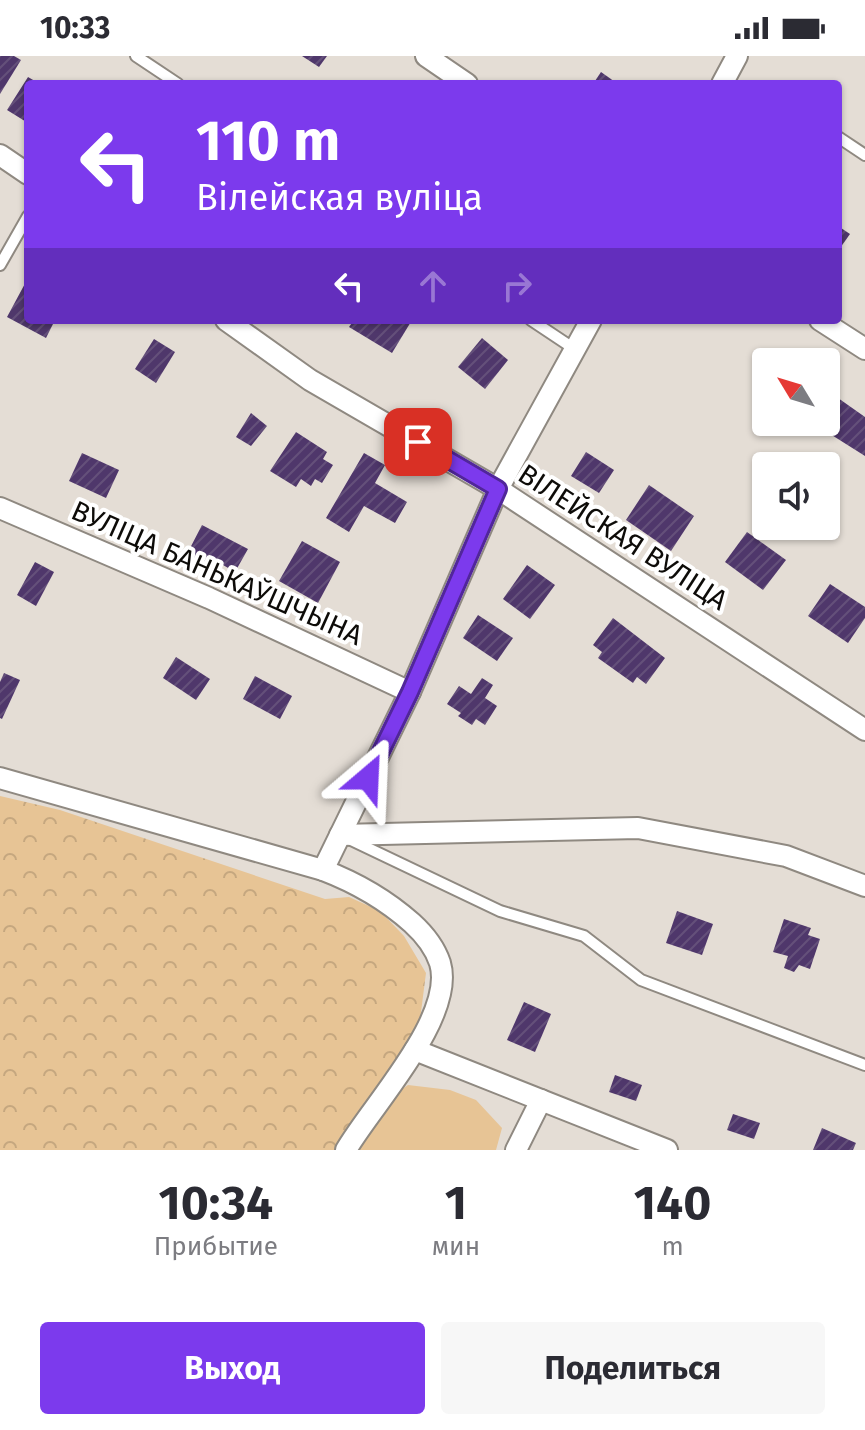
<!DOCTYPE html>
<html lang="ru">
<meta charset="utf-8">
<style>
body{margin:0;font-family:"Fira Sans",sans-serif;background:#f7f7f7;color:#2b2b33;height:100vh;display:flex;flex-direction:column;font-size:30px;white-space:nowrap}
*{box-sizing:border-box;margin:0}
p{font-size:26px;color:#7c7c81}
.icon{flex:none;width:44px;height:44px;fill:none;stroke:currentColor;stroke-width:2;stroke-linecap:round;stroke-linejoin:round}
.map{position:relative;height:1094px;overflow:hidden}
.drawer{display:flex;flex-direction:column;background:#fff;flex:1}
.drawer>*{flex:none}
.guide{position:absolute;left:24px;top:24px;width:818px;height:244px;border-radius:8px;box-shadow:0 2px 6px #0004;background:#7c3aed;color:#fff;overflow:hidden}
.needle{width:52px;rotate:308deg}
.controls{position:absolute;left:752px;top:292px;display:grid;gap:16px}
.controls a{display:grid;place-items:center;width:88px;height:88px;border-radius:8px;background:#fff;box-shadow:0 2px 6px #0004;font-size:40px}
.pin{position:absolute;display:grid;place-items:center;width:68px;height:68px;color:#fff;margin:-34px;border-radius:16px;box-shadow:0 4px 12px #0006}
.me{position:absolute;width:88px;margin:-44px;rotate:26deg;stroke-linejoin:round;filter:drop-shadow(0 0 6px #0008)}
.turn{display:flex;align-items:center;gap:28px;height:168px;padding:0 40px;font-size:36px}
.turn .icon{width:104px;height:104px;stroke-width:2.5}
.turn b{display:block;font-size:56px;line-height:68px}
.lanes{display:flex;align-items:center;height:76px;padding:0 40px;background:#0003;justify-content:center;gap:40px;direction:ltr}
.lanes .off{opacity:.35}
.eta{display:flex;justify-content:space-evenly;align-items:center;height:136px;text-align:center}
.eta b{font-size:48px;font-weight:700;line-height:56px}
.action{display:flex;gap:16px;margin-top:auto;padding:16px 40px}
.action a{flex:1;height:92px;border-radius:8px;background:#7c3aed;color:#fff;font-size:32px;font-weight:700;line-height:92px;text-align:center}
.action a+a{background:#f7f7f7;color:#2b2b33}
.status{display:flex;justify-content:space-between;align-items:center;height:56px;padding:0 40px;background:#fff;direction:ltr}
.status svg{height:22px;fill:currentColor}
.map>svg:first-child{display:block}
.green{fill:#e7c495}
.forest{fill:url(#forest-crowns)}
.building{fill:url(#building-hatch)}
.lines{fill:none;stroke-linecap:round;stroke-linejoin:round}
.service-casing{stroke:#8f8981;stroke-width:14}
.minor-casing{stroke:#8f8981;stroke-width:24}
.service{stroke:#fff;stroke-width:10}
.minor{stroke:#fff;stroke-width:20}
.route-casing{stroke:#51269a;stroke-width:20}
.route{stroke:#7c3aed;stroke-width:14}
.labels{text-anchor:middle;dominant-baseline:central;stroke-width:8;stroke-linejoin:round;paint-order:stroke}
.street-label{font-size:28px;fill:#0d0b08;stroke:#fff}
</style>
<div class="status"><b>10:33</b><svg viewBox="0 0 49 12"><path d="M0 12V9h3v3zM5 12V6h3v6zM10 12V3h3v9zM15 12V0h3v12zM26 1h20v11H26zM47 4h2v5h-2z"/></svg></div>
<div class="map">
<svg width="865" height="1094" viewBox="0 0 865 1094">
<defs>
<pattern id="forest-crowns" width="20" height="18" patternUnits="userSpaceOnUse" patternTransform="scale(2)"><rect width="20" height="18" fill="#e7c495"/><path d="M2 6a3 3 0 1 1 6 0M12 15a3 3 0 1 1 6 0" fill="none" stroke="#c5a77f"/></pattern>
<pattern id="building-hatch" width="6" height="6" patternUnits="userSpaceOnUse" patternTransform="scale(2)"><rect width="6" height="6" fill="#4f376b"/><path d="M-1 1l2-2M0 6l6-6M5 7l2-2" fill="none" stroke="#64507a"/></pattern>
</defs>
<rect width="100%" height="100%" fill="#e4ddd5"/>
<path class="green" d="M408 1029 450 1034 476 1044 502 1072 496 1094H357L399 1035Z"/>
<path class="forest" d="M0 740 60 754 325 843 349 841 380 855 404 880 426 917 420 964 392 1011 334 1094H0Z"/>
<g class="building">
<path d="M0 0H14L21 4 0 38Z"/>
<path d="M302 0H327L319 11Z"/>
<path d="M601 16 618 28H593Z"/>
<path d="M28 21 40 28H28V67L7 54Z"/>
<path d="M838 170 850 178 838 195Z"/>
<path d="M28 222V264H55L46 282 7 261Z"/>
<path d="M354 264H412L392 297 349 271Z"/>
<path d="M482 282 508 304 485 333 458 311Z"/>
<path d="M154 283 175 296 156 327 135 313Z"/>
<path d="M838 342 865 361V400L819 371 822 366H826V360Z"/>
<path d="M251 357 267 370 251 390 236 381Z"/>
<path d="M296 376 327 396 323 403 333 409 322 427 315 423 311 430 301 423 296 431 270 415Z"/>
<path d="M586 396 614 414 599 437 571 420Z"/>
<path d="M82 397 119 414 106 442 69 425Z"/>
<path d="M364 397 385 409 375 427 407 446 395 467 364 450 349 476 326 462Z"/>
<path d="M649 429 694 460 671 495 626 464Z"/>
<path d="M202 469 248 493 235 516 223 509 219 515 187 498Z"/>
<path d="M747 476 786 504 763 534 725 506Z"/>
<path d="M302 485 340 506 318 547 279 525Z"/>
<path d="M35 506 54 516 36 550 17 539Z"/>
<path d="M527 509 555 529 530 563 503 543Z"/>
<path d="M830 528 865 551V562L848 587 808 560Z"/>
<path d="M478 559 513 582 497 605 463 582Z"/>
<path d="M613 562 665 602 646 628 637 621 633 627 598 602 602 596 593 589Z"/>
<path d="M176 601 210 623 196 644 163 622Z"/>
<path d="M4 617 20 624 2 663 0 662V626Z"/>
<path d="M255 620 292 640 280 663 243 643Z"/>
<path d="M482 622 493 629 485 642 497 650 485 669 476 663 472 669 458 660 461 657 447 648 459 630 471 638Z"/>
<path d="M677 855 713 868 702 899 666 887Z"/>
<path d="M784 863 811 872 808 879 820 883 810 913 799 909 794 916 784 912 788 900 773 896Z"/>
<path d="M524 946 551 958 535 996 507 984Z"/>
<path d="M615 1019 642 1029 636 1045 609 1036Z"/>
<path d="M733 1058 760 1067 754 1083 727 1074Z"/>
<path d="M822 1072 856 1087 853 1094H813Z"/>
</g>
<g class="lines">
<defs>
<g id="service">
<path d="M136 0 178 28"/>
<path d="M838 81 865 99"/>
<path d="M0 209 28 160"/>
<path d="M531 264 576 294"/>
<path d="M349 783 500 855 584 880 641 924 865 1009"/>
</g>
<g id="minor">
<path d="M426 0 467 28"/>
<path d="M722 28 737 0"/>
<path d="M0 99 28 118"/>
<path d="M226 264 310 324 498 433 865 674"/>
<path d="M820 264 865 293"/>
<path d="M0 452 209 542 410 636"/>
<path d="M0 722 323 814C357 827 385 843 412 867 423 877 435 892 440 907 456 961 372 1049 346 1094"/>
<path d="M340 779 638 772 786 800 865 830"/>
<path d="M323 814 410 636 498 433 591 264"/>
<path d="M415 994 667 1094"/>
<path d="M516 1094 541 1044"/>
</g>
</defs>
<use href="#service" class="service-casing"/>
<use href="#minor" class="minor-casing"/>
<use href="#service" class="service"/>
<use href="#minor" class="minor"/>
</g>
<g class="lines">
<defs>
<path id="route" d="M368 722 410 636 498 433 418 386"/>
</defs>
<use href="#route" class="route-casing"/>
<use href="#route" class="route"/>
</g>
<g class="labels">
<g class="street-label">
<text transform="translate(623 481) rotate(33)">ВІЛЕЙСКАЯ ВУЛІЦА</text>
<text transform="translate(217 517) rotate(24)">ВУЛІЦА БАНЬКАЎШЧЫНА</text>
</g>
</g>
</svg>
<div class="controls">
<a><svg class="needle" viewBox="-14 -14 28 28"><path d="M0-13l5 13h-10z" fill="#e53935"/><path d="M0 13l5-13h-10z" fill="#7c7c81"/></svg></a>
<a><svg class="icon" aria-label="sound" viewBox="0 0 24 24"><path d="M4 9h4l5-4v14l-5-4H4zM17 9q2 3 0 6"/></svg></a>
</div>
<div class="pin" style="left:418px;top:386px;background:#d93025"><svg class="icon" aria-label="arrive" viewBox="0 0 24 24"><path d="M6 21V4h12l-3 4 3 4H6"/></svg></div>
<svg class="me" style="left:368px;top:722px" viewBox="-20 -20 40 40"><path d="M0-17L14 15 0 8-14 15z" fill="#7c3aed" stroke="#fff" stroke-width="4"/></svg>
<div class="guide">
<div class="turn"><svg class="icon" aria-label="left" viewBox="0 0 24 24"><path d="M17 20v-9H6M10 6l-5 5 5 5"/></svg><div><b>110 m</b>Вілейская вуліца</div></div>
<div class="lanes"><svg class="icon" aria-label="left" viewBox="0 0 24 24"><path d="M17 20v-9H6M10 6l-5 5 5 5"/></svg><svg class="icon off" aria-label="ahead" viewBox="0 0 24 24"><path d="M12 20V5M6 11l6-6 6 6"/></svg><svg class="icon off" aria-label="right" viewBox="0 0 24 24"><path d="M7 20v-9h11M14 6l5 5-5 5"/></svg></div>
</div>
</div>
<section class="drawer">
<div class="eta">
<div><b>10:34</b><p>Прибытие</p></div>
<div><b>1</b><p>мин</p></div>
<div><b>140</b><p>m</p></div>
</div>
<div class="action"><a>Выход</a><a>Поделиться</a></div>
</section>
